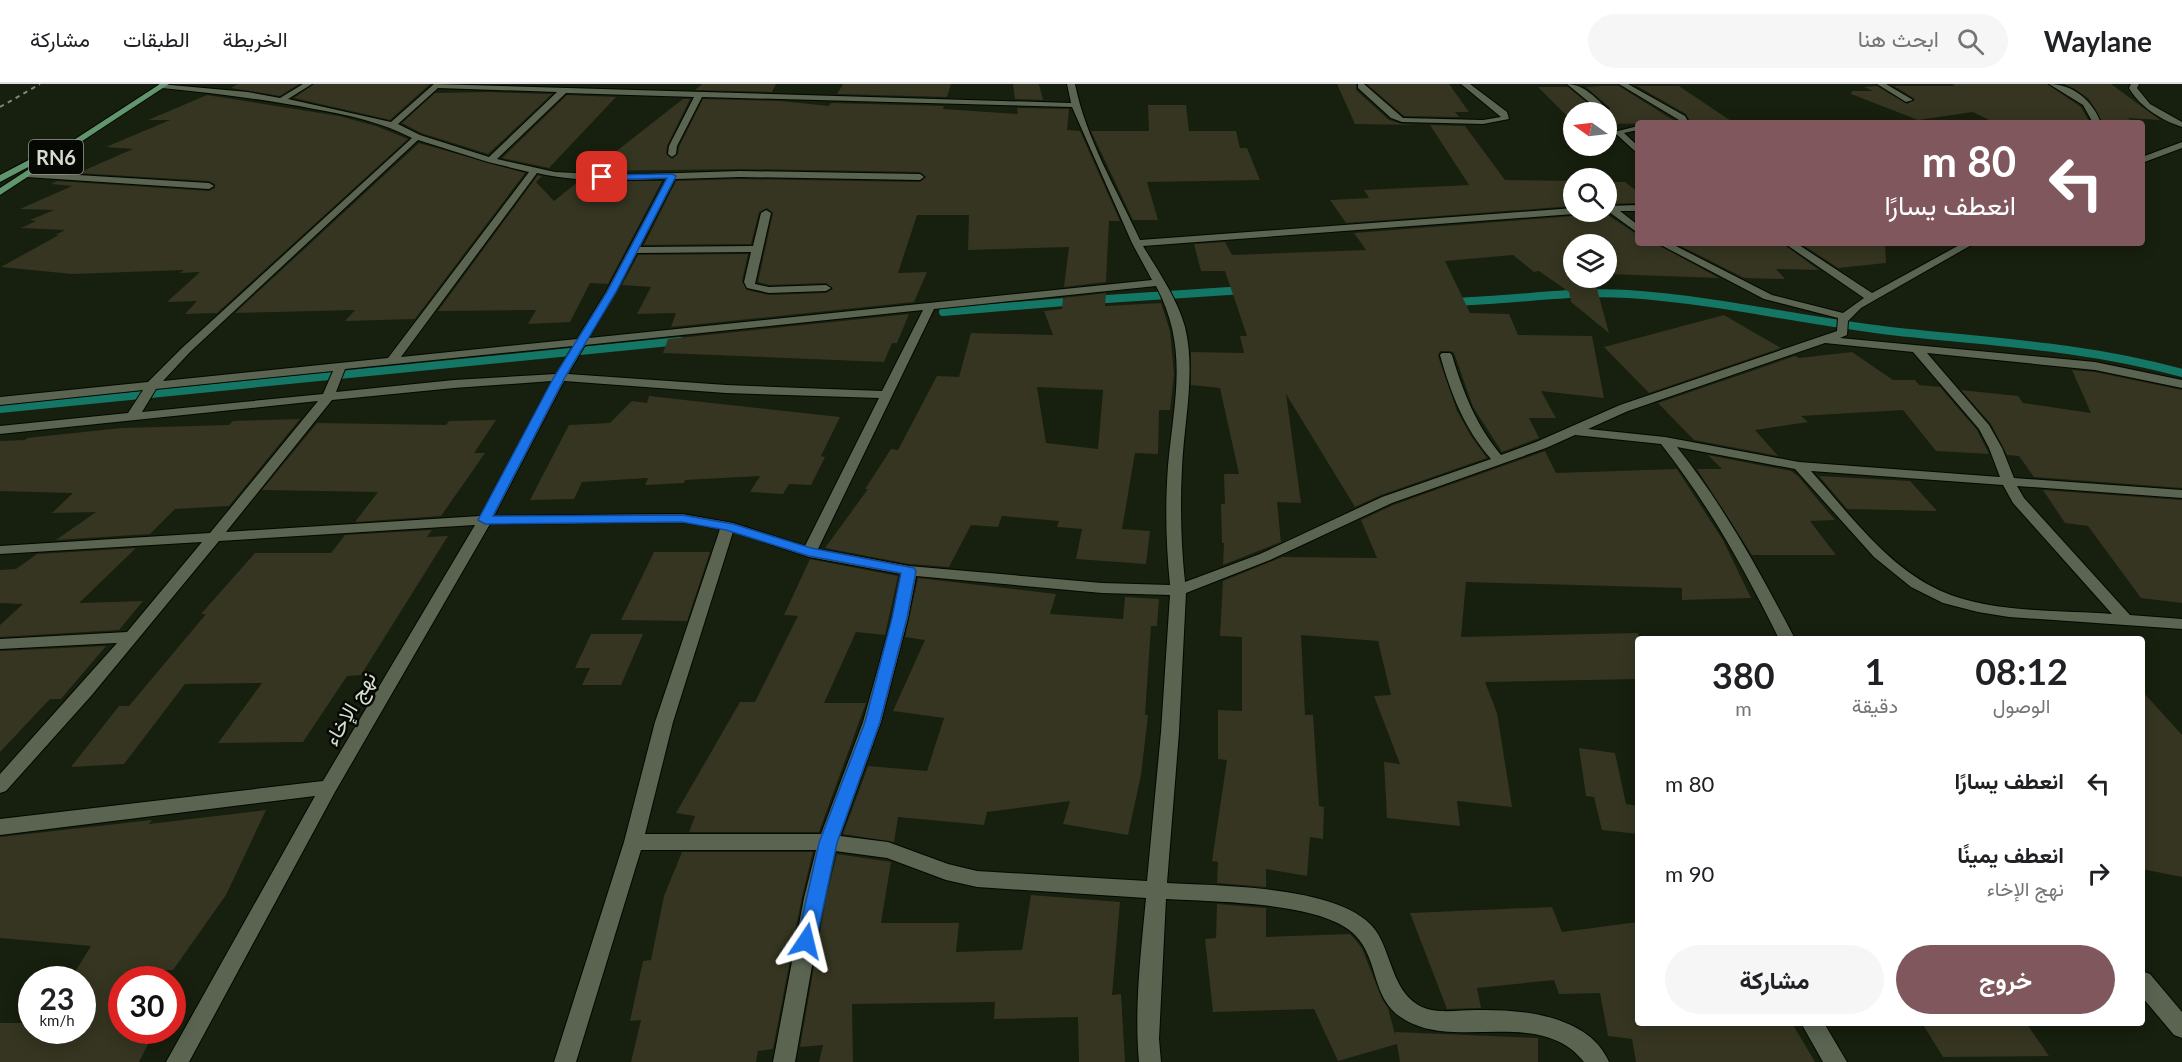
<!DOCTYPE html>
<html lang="ar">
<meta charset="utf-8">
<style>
body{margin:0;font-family:Lato,Vazirmatn,sans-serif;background:#f6f6f6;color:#202124;direction:rtl;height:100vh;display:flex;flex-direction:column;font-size:22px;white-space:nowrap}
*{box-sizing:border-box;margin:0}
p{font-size:20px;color:#757577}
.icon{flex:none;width:33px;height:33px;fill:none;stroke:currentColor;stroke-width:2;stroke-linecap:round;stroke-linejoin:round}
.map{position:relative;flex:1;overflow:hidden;direction:ltr}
.sheet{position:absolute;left:1635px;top:552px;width:510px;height:390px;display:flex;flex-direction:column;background:#fff;border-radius:6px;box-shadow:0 3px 15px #0003;direction:rtl}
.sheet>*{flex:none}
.top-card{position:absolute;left:1635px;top:36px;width:510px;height:126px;border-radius:6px;box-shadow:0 3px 15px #0003;direction:rtl;background:#7f575d;color:#fff;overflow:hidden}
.needle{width:39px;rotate:284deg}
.tools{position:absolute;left:1563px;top:18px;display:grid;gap:12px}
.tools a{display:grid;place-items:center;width:54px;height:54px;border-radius:50%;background:#fff;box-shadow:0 3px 15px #0003;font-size:30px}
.speed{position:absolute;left:18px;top:882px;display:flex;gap:12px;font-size:30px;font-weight:700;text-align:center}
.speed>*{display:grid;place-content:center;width:78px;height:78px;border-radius:50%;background:#fff;box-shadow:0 3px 15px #0003;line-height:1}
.speed small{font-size:15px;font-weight:400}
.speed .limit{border:9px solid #d22;background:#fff;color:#111}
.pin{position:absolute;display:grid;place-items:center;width:51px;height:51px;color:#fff;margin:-26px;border-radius:12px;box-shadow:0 3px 9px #0006}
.me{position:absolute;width:66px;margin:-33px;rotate:10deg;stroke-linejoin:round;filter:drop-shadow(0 0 4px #0008)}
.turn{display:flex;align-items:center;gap:21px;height:126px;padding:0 30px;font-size:27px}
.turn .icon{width:78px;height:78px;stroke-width:2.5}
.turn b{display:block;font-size:42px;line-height:51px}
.eta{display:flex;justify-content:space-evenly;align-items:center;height:102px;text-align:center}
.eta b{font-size:36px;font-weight:700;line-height:42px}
.cta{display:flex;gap:12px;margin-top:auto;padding:12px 30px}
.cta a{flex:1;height:69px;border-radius:36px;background:#7f575d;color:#fff;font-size:24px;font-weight:700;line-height:69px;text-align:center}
.cta a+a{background:#f6f6f6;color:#202124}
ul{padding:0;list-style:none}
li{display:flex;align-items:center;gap:18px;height:90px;padding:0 30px}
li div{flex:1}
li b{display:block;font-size:22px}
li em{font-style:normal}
header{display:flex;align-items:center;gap:36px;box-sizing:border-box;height:84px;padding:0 30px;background:#fff;border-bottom:2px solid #e0e0e0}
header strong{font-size:28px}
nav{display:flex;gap:33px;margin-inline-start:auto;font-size:21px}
.search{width:420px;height:54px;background:#f6f6f6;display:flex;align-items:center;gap:15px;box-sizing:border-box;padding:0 21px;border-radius:33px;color:#757577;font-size:22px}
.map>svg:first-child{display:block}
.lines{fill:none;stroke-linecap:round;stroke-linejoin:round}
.stream{stroke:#147766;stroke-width:8}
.building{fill:#353521;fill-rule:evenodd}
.street-casing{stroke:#030800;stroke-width:2}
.primary-casing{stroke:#030800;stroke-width:2}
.street{fill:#5a6451;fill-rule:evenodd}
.primary{fill:#60956d;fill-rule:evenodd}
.rail{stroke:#808779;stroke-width:2;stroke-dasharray:4.5 4.5;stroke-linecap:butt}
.route{fill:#1a73e8;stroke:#114b97;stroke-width:1.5}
.labels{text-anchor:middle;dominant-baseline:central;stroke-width:5;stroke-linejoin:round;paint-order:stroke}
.shield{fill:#050803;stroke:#979c92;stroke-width:1.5}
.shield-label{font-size:20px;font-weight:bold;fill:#d5dbd0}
.street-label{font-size:21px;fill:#d5dbd0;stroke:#050803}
</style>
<header>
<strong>Waylane</strong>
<div class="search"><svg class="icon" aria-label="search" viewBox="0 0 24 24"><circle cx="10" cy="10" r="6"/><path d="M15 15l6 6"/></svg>ابحث هنا</div>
<nav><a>الخريطة</a><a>الطبقات</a><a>مشاركة</a></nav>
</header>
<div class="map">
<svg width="2182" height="978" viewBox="0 0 2182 978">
<rect width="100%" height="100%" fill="#171f0e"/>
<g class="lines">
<g class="stream">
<path d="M1092 216 1244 206"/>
<path d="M1451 218C1510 217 1569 206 1628 210 1719 216 1808 238 1899 248 1995 258 2089 263 2182 289"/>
<path d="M943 228 1077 217"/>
<path d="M0 325 680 257"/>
</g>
</g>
<g class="building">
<path d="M238 0H299L280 12 231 4Z"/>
<path d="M314 0H430L390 36 294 14Z"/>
<path d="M702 0H776L772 8 695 6Z"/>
<path d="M843 0H951L947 13 837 10Z"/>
<path d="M1013 0H1039L1043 16 1015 15Z"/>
<path d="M1337 0H1356V6L1389 36 1402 40 1417 41 1355 40Z"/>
<path d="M1367 0H1449L1469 28H1455L1459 33 1404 32Z"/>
<path d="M1952 0H2047L2081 23 2090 39 1989 36 1973 28 1918 36 1851 10 1852 7H1873L1864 3 1877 2 1907 20 1915 15 1894 2H1955Z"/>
<path d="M2064 0H2111L2160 36 2128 34 2135 39H2103L2089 15 2075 5Z"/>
<path d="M1600 2H1619L1678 39 1606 40 1610 24 1586 3Z"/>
<path d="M1637 2H1679L1734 39H1691L1686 30Z"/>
<path d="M1538 3H1568L1598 28H1574V39Z"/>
<path d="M487 8 552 10 488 70 421 49 402 39 435 9Z"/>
<path d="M207 11 339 32 376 42 408 55 217 229 185 230 197 217 167 218 200 188 180 189 184 186 72 190 1 183 59 151H55L65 146 21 144 36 137 30 136 54 126 20 125 72 102 51 100 57 97 209 107 215 104V100L209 97 78 89 133 65 106 63 170 36H148Z"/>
<path d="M567 11 616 13 549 84 502 74Z"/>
<path d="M683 15H690L667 62 666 70 672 75 678 70 679 63 703 15 781 17 829 22 831 19 944 22 943 25 1018 30 1017 24 1069 25 1067 46 1080 47 1120 137H1109L1106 198 1064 203 1069 163 968 166 969 131H917L898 189 927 188 914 218 671 243 676 229 637 230 651 203 622 201 638 171 748 170 742 197 747 206 769 211 826 209 833 205 826 199 769 201 758 198 773 129 767 124 759 128 751 160 644 161 676 97 740 95 920 98 926 93 920 88 740 85 591 87Z"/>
<path d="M1148 21H1186L1189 47H1236L1240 64H1247L1260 96 1147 98 1158 136H1133L1091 47H1149Z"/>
<path d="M1430 41 1465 42 1505 96 1574 97V122L1346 139 1330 116 1369 114 1364 106 1469 101Z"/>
<path d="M419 59 525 89 415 235 345 237 355 226 235 229Z"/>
<path d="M538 91 542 92 536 98 554 117 579 97H662L608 200 590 199 570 238 528 240 536 226 438 227Z"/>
<path d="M1606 98H1625L1638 108V119L1606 120Z"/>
<path d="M1580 128H1603L1638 151V159H1655L1719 194 1606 190V160H1574V194H1594L1609 249 1571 218 1569 208 1539 187 1534 188 1513 171 1445 177 1470 229 1509 230 1518 251 1592 252 1604 314 1541 307 1556 334H1529L1539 354 1502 368 1473 323 1454 269 1450 267H1440L1438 272 1457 327 1471 352 1487 374 1381 411 1355 423 1286 310 1301 419 1277 418 1281 458 1223 481 1224 459H1222L1221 420H1225L1224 390H1239L1220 304 1191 301V268L1244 269 1240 252H1247L1225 187H1201L1194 160 1225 158 1232 171 1366 166 1354 149 1574 132Z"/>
<path d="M1675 159H1782L1819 186 1776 185 1785 195 1744 194Z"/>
<path d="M1800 159H1885L1886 179 1838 184Z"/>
<path d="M1106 209 1105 222 1161 219 1170 247 1174 290 1170 326H1159L1158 370 1135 369 1122 445 1150 447 1146 480 1076 475 1082 445 1057 443 1059 437 1002 432 998 443 971 441 949 483 909 480 825 464 868 405H865L891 365 898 366 937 292 959 293 971 249 1053 251 1044 227 1062 225 1063 214ZM1037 303 1103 306 1098 365 1046 359Z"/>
<path d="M909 230 897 259H892L884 278 663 269 668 255Z"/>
<path d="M1724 231 1781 264 1649 309 1604 263Z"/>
<path d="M1852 268 1893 296H1915L1919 301 1940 303 1977 346 1989 370 1936 367 1903 326 1801 332 1808 338 1755 346 1778 372 1694 356 1658 319 1795 272 1799 274Z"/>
<path d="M2072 286 2095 288 2182 306V404L2034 393 2019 372 2007 371 1991 340 1961 306 2018 312 2023 319 2091 329Z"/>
<path d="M649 312 840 333 821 372 825 373 811 401 789 400 783 410 750 408 760 392 685 396 684 399 645 401 648 394 582 398 574 415 530 416 569 341 610 339 632 317 647 319Z"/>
<path d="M300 335 229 422 175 425 150 450 56 456 96 428 52 429 73 409 0 407V357L25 356 27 354 121 344 229 341 233 337Z"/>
<path d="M496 336 474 369H485L441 432 355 438 378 408 262 406 317 339 446 341 449 337Z"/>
<path d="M1545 367 1556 389 1677 385 1723 456 1751 514 1682 516V504L1466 498 1461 553 1638 549V595L1485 598 1497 629 1512 723 1457 717 1460 742 1387 734 1384 678 1400 680 1374 612 1391 611 1378 557 1301 551 1305 631H1313L1319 722 1324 723 1323 755 1310 753 1307 792 1266 785V803L1217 799 1218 778 1212 777 1227 676 1218 675V626L1242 627V553L1220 552 1223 497 1282 473 1377 474 1361 436 1393 421Z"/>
<path d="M1708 371 1791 387 1798 392 1835 436 1810 437 1836 471H1752L1697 385H1722Z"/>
<path d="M1819 392 1910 397 1937 427 1847 425Z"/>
<path d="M2043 406 2182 416V519L2141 514 2088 442 2065 439Z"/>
<path d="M432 446 427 453 448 452 361 591 347 592 303 658 218 659 262 599 185 600 124 680 71 683 119 622H129L206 530H201L255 469H331L345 451Z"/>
<path d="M136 464 79 519 143 517 119 546 0 553V541L23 520 0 519V486L16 485 37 470Z"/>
<path d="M654 468H710L687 537 621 536Z"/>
<path d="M810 475 898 492 885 551 856 548 824 619H866L819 748H689L695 732 676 729 740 618H755L798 532 784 531Z"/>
<path d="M918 494 1056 510 1050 530 1123 535 1125 513 1159 515 1157 542H1151L1145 631H1148L1141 691 1128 751 1063 740 1070 717 987 728 984 741 898 733 894 758 843 750 868 682 927 687 944 634 893 627 925 556 905 553Z"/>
<path d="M591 550H643L621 601H582L590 584H575Z"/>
<path d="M106 562 61 615H50L0 668V567Z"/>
<path d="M2142 607 2182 651V793L2142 785Z"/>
<path d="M1579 664 1615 669 1626 720 1638 722V750L1602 746 1594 713 1586 712Z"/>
<path d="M266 726 226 811 173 886H162L157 896H122V946H155L139 978H0V939H32V946H82V896H70L91 862 0 854V753L152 736 149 740Z"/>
<path d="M682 768H813L802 813 773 965 758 967 756 978H631L641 936 630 937 643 877 651 876 664 812Z"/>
<path d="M837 770 891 778 881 839H959L956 868 1022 866 1031 811 1120 818 1112 911 1121 910 1125 978H1079L1078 933 994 935 995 918 852 920 853 978H819L823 961 800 963 826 814Z"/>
<path d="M1217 820 1266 824V853L1350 850 1353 853 1362 864 1382 915 1388 924 1396 954 1395 948 1538 954V978H1400L1397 960 1338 977 1314 925 1213 928 1205 855 1216 854Z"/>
<path d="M1552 823 1562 848 1638 838V939H1792L1815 978H1636L1632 955 1608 952 1600 909 1559 910 1554 896 1477 904 1481 924 1447 925 1410 829Z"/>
<path d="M1922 939H2026L2049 972 1943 973Z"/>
</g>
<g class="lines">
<defs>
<g id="street">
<path d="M159 0 248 8 280 14 303 0H312L288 15 391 38 434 0 1071 19 1067 0H1075C1086 55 1117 106 1140 156L1574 124V128H1578L1574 130 1143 162C1158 187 1177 214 1185 243 1196 288 1184 338 1182 384 1180 422 1181 460 1185 498L1260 470 1382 413 1491 375C1464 344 1451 310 1440 271L1442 269H1450L1452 271C1463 308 1476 341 1501 371L1536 358 1620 321 1837 247 1838 234 1764 215 1657 159H1670L1772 211 1843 229 1864 214 1784 159H1796L1872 209 1963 159H1975L1861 224 1848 237 1847 251 1840 254 2095 278 2182 296V304L2095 286 1927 269 1989 341 2002 364 2014 394 2182 406V414L2017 402 2024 414 2130 531 2182 535V545L2009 533 1978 528 1943 519 1911 503 1874 473 1795 385 1677 363C1724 422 1760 488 1795 555H1779C1745 486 1709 421 1661 360L1575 351 1546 364 1392 419 1270 476 1186 509 1179 648 1167 799C1218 802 1350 801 1378 850 1392 874 1394 910 1422 923 1437 930 1459 926 1476 926 1521 925 1589 931 1609 978H1584C1545 928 1471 959 1421 943 1366 925 1384 881 1355 851 1322 817 1211 818 1166 815L1159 955 1161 978H1139C1134 924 1141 868 1146 814L977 803 946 796 887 774 835 767 824 814 795 978H773L804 814 816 766H641L576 978H554L624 758 655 638 720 445 682 438 490 440 335 708 189 978H166L315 712 0 751V735L323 697 475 441 219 457 91 612 6 707 0 709V690L117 559 0 565V555L127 548 202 458 0 470V462L210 449 318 317 0 350V342L128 329 143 306 0 321V313L148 298 182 264 412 54C381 38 348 31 314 25 263 15 213 9 162 4L158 2ZM438 4 557 8 489 73 420 51 398 40ZM566 9 694 13 669 62 668 70 672 73 676 70 677 62 702 13 1072 23 1132 159 1152 196 589 254 637 169 751 168 744 198 747 204 769 209 826 207 831 204 826 201 769 203 755 200 771 129 766 126 761 129 753 162 640 163 675 95 740 93 920 96 924 93 920 90 740 87 617 91 555 88 497 75ZM418 56 488 78 529 88 388 274 163 297 190 268ZM537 89C579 99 623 96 666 95L606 208 577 255 401 273ZM1156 202C1189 264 1174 316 1168 382 1165 422 1166 461 1170 501L1102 499 909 482 818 465 934 225ZM923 226 882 307 726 301 568 290 585 261ZM1825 259 1913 268 1979 345 1989 364 2000 393 1799 378 1665 353 1588 345 1628 327ZM573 262 556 290 454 296 336 308 345 285ZM333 287 323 310 142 328 156 305ZM552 297 480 432 226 448 332 316 454 304ZM564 297 726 309 879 314 805 462 733 439 682 430 494 432ZM1811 387 2003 401 2013 419 2112 530C2058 526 1990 529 1941 507 1887 483 1849 429 1811 387ZM733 448 809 473 901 490 892 534 863 638 821 750H645L673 638ZM916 492 1102 509 1170 511 1161 648 1147 797 977 787 948 780 888 758 840 752 881 638 908 534Z"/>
<path d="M1358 0H1364L1403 34 1483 36 1501 33 1461 0H1470L1507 28 1509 35 1483 40 1402 38 1391 34 1358 4Z"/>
<path d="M1567 0C1584 0 1597 15 1608 26V30L1601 28Z"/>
<path d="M1619 0H1628L1685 32 1689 39H1681L1679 36Z"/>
<path d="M1877 0H1886L1913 16 1906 18Z"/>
<path d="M2049 0C2073 0 2093 17 2101 39H2093L2083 21Z"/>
<path d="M2131 0H2139L2137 4 2150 20 2182 38V43C2161 36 2140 23 2129 4Z"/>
<path d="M1638 42V46L1624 49 1638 62V70L1614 48Z"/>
<path d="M2182 58V64L2142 79V73Z"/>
<path d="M29 88 209 99 214 102 209 105 26 93V89Z"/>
<path d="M1638 121V127H1620L1638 141V149L1609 128H1605L1606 122Z"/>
<path d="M2142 887 2150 890 2182 928V954L2174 951 2142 913Z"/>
<path d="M1801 939H1824L1847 978H1823Z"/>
</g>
<g id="primary">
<path d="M160 0H169L0 111V104Z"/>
<path d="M44 68 47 69V73L0 98V91Z"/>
</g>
</defs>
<use href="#street" class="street-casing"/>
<use href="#primary" class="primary-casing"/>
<use href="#street" class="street"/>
<use href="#primary" class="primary"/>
<path class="rail" d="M0 23 40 0"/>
</g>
<path class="route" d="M672 90 676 92 616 208 565 293 493 432 682 431 733 440 811 464 914 484 916 487 907 534 880 638 837 759 816 857 813 863 806 865 800 863 797 857 819 759 865 638 892 534 901 489 809 472 726 446 682 438 485 440 478 436 554 293 607 208 667 94 602 96 598 93 602 91Z"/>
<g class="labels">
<rect class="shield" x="29" y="56" width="54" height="34" rx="4.5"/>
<g class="shield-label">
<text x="56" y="73">RN6</text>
</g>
<g class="street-label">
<text transform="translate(349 624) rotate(-60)">نهج الإخاء</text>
</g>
</g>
</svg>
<div class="tools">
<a><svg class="needle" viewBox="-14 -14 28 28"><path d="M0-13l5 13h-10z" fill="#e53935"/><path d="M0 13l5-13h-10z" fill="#757577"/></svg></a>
<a><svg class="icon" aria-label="search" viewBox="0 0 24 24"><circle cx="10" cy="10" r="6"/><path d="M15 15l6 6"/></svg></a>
<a><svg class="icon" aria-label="layers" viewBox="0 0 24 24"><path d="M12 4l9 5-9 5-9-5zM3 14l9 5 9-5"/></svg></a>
</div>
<div class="speed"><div>23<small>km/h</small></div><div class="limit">30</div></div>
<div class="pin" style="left:602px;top:93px;background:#d93025"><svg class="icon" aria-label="arrive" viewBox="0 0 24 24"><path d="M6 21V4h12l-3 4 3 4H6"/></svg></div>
<svg class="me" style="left:806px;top:857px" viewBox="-20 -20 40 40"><path d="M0-17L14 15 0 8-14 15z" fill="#1a73e8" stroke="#fff" stroke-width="4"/></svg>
<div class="top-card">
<div class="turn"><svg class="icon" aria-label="left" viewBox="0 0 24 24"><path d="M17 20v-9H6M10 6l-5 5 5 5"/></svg><div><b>80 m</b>انعطف يسارًا</div></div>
</div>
<section class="sheet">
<div class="eta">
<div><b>08:12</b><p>الوصول</p></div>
<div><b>1</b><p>دقيقة</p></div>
<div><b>380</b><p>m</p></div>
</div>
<ul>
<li><svg class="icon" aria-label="left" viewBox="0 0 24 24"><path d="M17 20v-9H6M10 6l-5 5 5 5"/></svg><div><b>انعطف يسارًا</b></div><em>80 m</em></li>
<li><svg class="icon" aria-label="right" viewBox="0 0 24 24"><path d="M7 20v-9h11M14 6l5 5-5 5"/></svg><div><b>انعطف يمينًا</b><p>نهج الإخاء</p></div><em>90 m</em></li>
</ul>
<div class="cta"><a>خروج</a><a>مشاركة</a></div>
</section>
</div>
